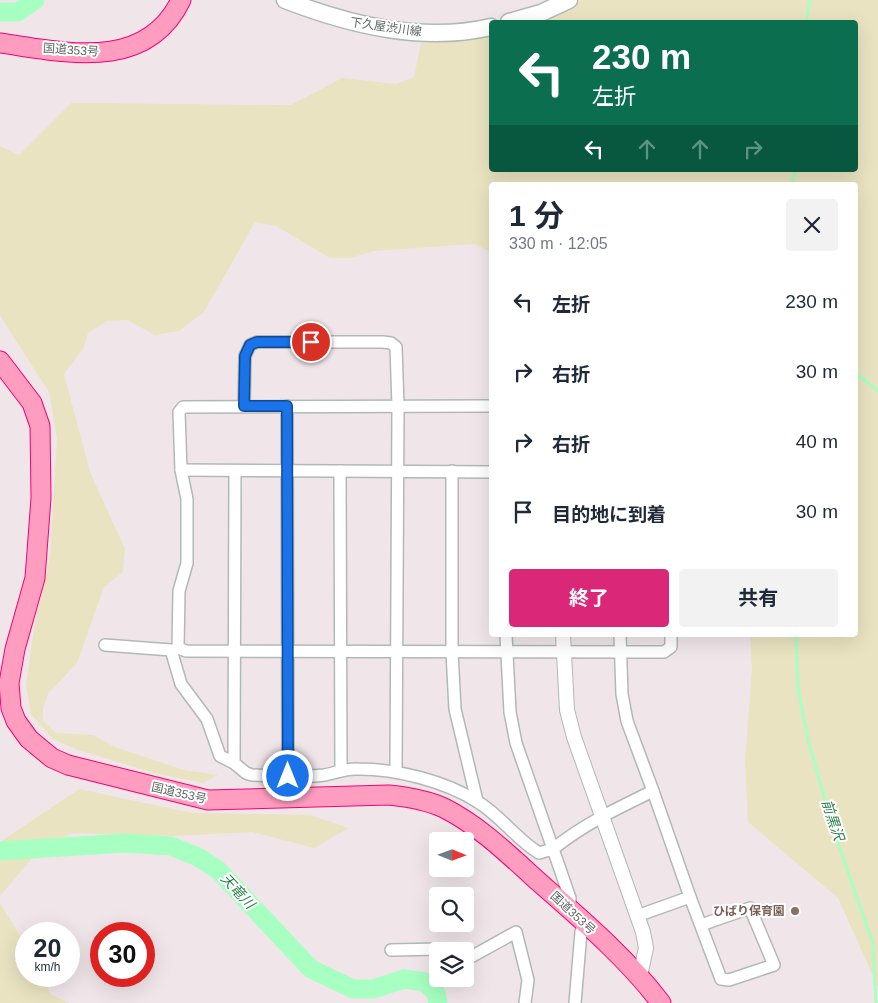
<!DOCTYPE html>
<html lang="ja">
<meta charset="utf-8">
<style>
body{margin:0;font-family:Arial,"Noto Sans JP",sans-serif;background:#f2f2f3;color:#1f2937;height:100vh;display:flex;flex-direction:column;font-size:19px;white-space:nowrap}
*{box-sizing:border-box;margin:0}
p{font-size:16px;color:#747a83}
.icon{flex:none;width:28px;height:28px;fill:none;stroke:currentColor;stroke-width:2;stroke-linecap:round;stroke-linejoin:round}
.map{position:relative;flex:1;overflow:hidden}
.sheet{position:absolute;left:489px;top:182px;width:369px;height:455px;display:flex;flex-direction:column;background:#fff;border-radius:5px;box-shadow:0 5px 20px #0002}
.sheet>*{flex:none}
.top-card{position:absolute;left:489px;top:20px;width:369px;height:152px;border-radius:5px;box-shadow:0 5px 20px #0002;background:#0b6e4f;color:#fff;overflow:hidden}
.needle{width:32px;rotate:91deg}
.buttons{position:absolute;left:429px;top:832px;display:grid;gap:10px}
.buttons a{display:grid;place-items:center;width:45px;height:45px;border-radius:5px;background:#fff;box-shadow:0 5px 20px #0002;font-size:25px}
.speed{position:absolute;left:15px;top:922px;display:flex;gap:10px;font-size:25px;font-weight:700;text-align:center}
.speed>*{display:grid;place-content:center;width:65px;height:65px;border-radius:50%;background:#fff;box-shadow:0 5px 20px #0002;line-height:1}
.speed small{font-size:12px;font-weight:400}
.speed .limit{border:8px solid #d22;background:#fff;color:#111}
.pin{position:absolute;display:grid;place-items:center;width:42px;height:42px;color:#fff;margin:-21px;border:2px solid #fff;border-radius:50%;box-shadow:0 1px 5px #0007}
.me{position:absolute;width:55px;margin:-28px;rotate:0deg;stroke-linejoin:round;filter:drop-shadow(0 0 4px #0008)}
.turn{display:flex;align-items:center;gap:18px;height:105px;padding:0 20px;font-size:22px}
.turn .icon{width:65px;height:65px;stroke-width:2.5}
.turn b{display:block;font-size:35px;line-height:42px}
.lanes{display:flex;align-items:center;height:48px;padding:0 20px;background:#0003;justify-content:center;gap:25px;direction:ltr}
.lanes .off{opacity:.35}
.round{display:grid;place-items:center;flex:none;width:52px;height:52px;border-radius:5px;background:#f2f2f3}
.headline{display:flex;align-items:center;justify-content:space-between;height:85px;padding:0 20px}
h1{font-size:30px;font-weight:700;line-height:38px}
.action{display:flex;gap:10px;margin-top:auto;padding:10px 20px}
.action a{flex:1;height:58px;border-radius:5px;background:#db2777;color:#fff;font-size:20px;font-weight:700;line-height:58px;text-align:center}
.action a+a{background:#f2f2f3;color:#1f2937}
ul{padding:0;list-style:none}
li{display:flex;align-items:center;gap:15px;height:70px;padding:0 20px}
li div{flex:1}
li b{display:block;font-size:19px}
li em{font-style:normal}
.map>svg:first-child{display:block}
.green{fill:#e9e3c1}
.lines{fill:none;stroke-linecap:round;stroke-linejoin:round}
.stream{stroke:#a7ffc1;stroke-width:3}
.river{stroke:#a7ffc1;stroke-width:19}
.minor-casing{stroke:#b1b9b5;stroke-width:14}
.tertiary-casing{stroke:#b1b9b5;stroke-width:16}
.secondary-casing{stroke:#b0b9b4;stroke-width:19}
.trunk-casing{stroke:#f60071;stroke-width:21}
.minor{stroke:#fff;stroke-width:11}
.tertiary{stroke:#fff;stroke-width:14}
.secondary{stroke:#fff;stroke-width:16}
.trunk{stroke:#ff9dc0;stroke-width:19}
.route-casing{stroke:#114b97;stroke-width:12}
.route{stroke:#1a73e8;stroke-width:9}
.education-dot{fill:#8d6e63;stroke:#fff;stroke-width:2}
.labels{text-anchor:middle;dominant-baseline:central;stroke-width:4;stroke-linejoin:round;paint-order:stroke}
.street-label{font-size:12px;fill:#5d6761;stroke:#fff}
.education-label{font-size:12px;font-weight:bold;fill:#785e54;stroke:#fff;text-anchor:end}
.water-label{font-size:14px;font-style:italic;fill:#2e814c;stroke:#fff}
</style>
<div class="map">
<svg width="878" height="1003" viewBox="0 0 878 1003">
<rect width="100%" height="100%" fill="#f0e6ea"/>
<g class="green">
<path d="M583 0H878V987L838 898 748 822 745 761 752 669 750 635H855V185H491V252L474 244 374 251 350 258H330L276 226 255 222 204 312 179 331 155 335 127 320 107 321 88 333 83 349 64 374 90 472 125 549 123 572 104 587 77 663 48 694 43 709V720L56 733 93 735 115 747 184 770 218 775 203 783 154 773 78 750 53 739 31 714 26 685 34 629 50 556 57 438 49 392 0 316V146L19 155 71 103 291 105 342 78 396 84 414 77 421 43 491 35V170H855V22H536L558 14Z"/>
<path d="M79 789 192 813 310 815 349 828 314 848 252 832 175 836 74 833 44 844 0 896V842Z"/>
<path d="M0 903 26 946V976H45L50 994 70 1003H0Z"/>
</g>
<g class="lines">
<g class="stream">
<path d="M806 22 810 0"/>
<path d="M791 185 796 170"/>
<path d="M855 372 878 391"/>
<path d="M796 635 798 688 809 744 837 840 873 944 876 1003"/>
</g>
<g class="river">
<path d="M0 12H18L35 0"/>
<path d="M0 851 125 843 171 846 198 857 218 870 311 969 353 989H373L404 979 425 982 436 993 438 1003"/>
</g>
<defs>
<g id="minor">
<path d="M244 406 245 356 250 345 257 342H383L391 343 396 347 398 406 396 771"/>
<path d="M287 406 288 776"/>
<path d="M491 406 183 407 179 412 181 470 187 499V563L179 591 178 648 186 651 664 652 671 647V635"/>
<path d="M181 470 491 472"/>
<path d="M235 471 234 763 246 773 252 775C276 776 301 778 324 775 336 773 346 768 358 769 397 769 445 781 478 802 501 816 516 839 539 853L553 849 570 898V909"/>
<path d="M340 471 341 770"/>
<path d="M452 471V652L455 709 477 801"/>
<path d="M506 635 510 712 516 743 553 849C584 824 618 808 653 791L627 721 622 694 620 635"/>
<path d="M105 645 171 650 181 684 207 719 220 756 234 763"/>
<path d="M690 897 721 979 729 980 774 965 750 908 701 925"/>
<path d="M637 916 690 897 653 791"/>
<path d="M391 950 441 949 450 951"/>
<path d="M465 955 471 957 516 932 528 980 525 1003"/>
<path d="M575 1003 581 932 584 923"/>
</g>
<path id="tertiary" d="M563 635 567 710 574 737 643 932 646 948 640 976"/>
<g id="secondary">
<path d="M285 0C350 25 422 43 491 27"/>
<path d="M509 22 541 13 569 0"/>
</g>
<g id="trunk">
<path d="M0 43C64 52 146 73 181 0"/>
<path d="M0 361 32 403 40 426 41 498 35 578 15 649 9 683 11 708 16 721 29 739 52 758 68 765 208 800 389 795C408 797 427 800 444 808 480 826 510 856 540 883 582 920 627 958 661 1003"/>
</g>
</defs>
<use href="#minor" class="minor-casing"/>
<use href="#tertiary" class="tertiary-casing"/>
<use href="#secondary" class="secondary-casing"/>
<use href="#trunk" class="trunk-casing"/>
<use href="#minor" class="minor"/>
<use href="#tertiary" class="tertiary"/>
<use href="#secondary" class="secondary"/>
<use href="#trunk" class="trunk"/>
</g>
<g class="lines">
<defs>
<path id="route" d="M288 776 287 406H244L245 356 250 345 257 342H311"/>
</defs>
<use href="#route" class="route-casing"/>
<use href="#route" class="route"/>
</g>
<circle class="education-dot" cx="795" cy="911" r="5"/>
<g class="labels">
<g class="street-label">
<text transform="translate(386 27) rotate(8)">下久屋渋川線</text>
<text transform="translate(71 50) rotate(4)">国道353号</text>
<text transform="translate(179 793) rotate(13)">国道353号</text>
<text transform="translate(573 913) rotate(43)">国道353号</text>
</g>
<g class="education-label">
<text x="785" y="911">ひばり保育園</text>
</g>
<g class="water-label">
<text transform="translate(833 820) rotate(72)">前黒沢</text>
<text transform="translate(238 891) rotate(47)">天竜川</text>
</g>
</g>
</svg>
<div class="buttons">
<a><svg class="needle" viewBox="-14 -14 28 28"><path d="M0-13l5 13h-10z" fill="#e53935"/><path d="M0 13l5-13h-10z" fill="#747a83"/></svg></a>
<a><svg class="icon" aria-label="search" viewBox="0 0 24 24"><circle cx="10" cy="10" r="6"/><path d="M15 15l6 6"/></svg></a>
<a><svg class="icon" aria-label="layers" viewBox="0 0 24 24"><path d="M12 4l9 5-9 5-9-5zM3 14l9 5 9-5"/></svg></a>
</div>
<div class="speed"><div>20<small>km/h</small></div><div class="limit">30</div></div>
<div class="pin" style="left:311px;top:342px;background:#d93025"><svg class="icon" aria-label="arrive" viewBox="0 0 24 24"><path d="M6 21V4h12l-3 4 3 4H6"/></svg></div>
<svg class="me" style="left:288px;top:776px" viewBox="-20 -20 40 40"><circle r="17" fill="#1a73e8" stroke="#fff" stroke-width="3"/><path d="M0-11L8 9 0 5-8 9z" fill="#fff"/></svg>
<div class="top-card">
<div class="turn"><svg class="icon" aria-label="left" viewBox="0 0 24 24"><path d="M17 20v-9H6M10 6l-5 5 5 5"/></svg><div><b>230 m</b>左折</div></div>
<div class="lanes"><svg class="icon" aria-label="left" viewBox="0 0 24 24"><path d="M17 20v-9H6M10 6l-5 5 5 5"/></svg><svg class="icon off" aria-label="ahead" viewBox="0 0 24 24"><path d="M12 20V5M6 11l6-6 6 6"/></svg><svg class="icon off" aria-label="ahead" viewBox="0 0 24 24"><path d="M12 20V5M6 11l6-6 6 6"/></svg><svg class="icon off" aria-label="right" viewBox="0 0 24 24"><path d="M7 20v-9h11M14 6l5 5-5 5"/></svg></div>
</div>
<section class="sheet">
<div class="headline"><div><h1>1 分</h1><p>330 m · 12:05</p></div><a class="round"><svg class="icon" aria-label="close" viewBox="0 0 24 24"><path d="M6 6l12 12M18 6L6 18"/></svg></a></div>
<ul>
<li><svg class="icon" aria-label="left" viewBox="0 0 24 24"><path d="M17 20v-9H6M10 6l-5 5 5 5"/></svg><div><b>左折</b></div><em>230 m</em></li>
<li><svg class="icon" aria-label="right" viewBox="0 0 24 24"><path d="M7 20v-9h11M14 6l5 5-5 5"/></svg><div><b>右折</b></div><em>30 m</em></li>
<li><svg class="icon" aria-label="right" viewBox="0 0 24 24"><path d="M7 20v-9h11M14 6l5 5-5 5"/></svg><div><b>右折</b></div><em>40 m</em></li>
<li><svg class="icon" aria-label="arrive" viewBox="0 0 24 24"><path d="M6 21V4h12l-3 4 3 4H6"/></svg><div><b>目的地に到着</b></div><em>30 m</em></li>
</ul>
<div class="action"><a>終了</a><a>共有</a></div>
</section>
</div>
